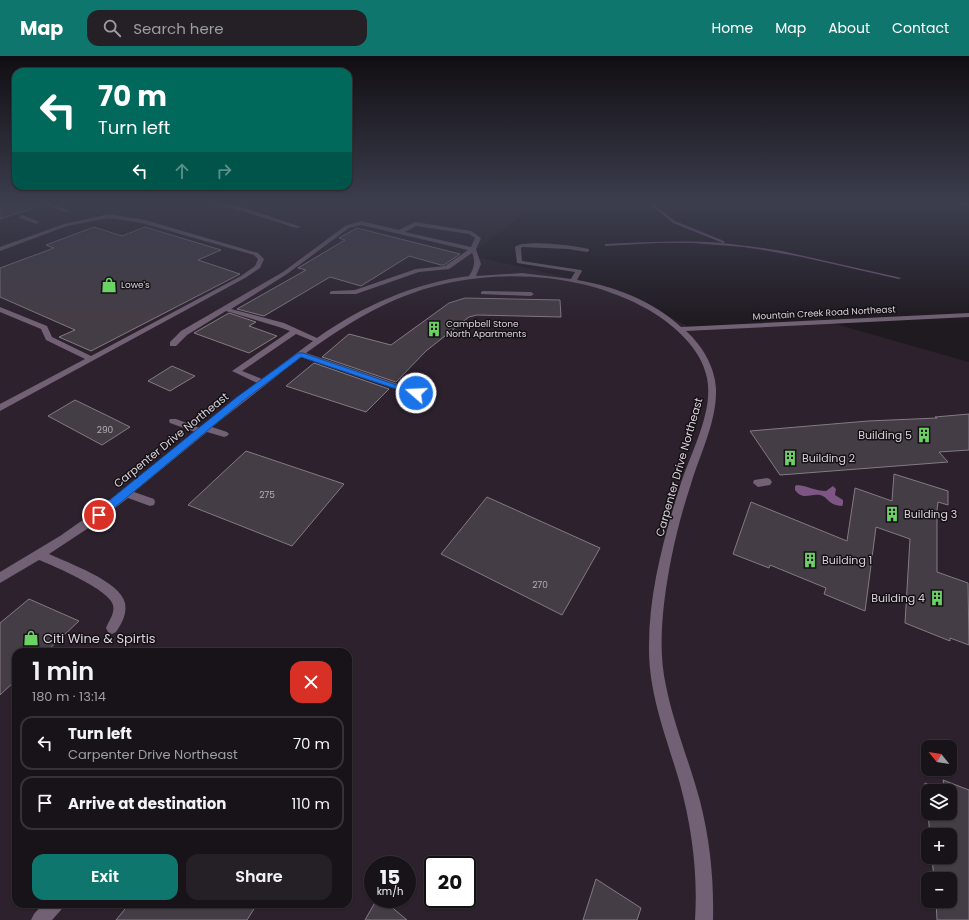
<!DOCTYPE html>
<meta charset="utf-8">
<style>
body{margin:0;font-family:Poppins,sans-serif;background:#242025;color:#f1f3f6;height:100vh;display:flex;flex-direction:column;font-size:15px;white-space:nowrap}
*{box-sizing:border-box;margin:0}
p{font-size:13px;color:#9e9ea2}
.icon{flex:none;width:22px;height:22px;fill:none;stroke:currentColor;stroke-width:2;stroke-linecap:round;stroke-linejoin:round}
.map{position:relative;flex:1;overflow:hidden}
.sheet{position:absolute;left:12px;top:592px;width:340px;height:260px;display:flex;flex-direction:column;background:#171318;border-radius:12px;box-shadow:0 1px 3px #0004,0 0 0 1px #363237}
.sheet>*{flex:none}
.guide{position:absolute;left:12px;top:12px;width:340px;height:122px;border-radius:12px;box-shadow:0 1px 3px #0004,0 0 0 1px #363237;background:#00695c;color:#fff;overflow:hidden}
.needle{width:26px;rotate:300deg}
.controls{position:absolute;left:921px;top:684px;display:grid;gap:8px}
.controls a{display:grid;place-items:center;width:36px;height:36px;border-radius:8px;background:#171318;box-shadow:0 1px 3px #0004,0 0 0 1px #363237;font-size:20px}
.speed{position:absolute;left:364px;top:800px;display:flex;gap:8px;font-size:20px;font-weight:700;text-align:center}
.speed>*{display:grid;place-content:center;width:52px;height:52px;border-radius:50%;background:#171318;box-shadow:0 1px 3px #0004,0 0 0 1px #363237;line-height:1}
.speed small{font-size:10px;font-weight:400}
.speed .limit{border:2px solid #111;border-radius:6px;background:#fff;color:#111}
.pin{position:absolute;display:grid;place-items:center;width:34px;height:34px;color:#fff;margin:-17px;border:2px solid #fff;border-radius:50%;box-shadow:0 1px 4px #0007}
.me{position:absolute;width:44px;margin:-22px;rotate:289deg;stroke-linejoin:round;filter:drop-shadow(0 0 3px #0008)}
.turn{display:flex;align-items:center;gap:14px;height:84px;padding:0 20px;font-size:18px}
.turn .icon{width:52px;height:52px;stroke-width:2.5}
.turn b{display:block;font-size:28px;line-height:34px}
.lanes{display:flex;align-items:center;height:38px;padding:0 20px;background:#0003;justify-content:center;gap:20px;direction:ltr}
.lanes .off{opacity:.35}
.round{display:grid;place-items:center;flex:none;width:42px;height:42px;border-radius:12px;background:#242025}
.head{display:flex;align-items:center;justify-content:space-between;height:68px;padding:0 20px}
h1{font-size:24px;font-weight:600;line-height:30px}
.primary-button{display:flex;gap:8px;margin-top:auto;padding:8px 20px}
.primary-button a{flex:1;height:46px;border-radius:12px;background:#0f766e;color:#fff;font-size:16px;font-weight:600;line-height:46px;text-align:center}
.primary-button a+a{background:#242025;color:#f1f3f6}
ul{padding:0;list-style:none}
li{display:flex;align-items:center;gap:12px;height:54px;margin:0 8px 6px;padding:0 12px;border:2px solid #363237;border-radius:12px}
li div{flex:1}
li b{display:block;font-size:15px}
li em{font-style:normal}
header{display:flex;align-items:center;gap:24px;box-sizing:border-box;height:56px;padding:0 20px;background:#0f766e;color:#fff}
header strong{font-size:19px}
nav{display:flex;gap:22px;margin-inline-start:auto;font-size:14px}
.search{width:280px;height:36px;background:#242025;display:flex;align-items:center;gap:10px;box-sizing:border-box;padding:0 14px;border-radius:12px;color:#9e9ea2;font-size:15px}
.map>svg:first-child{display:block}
.built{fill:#2c212d;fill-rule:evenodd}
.water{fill:#7d5683}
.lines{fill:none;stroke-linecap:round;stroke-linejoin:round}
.stream{fill:#7d5683;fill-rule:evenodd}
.building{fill:#453d46;stroke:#837b84;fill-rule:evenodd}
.minor{fill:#726174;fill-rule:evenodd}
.route{fill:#1a73e8;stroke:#114b97}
.labels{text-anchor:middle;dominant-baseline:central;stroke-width:3;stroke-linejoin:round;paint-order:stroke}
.far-poi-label{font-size:9px;fill:#d9d4d9;stroke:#161017;text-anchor:start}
.far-street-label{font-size:9px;fill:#d9d4d9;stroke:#161017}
.number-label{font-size:9px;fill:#b4aeb4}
.poi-label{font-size:11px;fill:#d9d4d9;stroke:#161017;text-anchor:start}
.street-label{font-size:11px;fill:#d9d4d9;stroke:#161017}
.near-poi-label{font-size:13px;fill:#d9d4d9;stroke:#161017;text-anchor:start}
</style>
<header>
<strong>Map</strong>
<div class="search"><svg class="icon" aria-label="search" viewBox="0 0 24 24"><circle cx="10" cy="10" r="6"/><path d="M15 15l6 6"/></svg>Search here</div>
<nav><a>Home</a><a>Map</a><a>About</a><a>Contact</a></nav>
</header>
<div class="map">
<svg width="969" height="864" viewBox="0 0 969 864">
<rect width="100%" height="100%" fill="#1f1920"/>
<path class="built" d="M0 147H459L522 160 469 199 616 233 697 275 818 263 969 306V864H0ZM16 596H348V848H16ZM928 691H950V713H928ZM928 735H950V757H928ZM928 779H950V801H928ZM373 809H407V843H373ZM433 809H467V843H433ZM928 823H950V845H928Z"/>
<path class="water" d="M797 429C808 430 815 435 826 435L833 430 836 433 835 439 843 444V448L842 450C827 449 830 442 820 439 810 437 803 445 795 434V430Z"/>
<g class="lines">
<path class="stream" d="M649 147H652L675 165 724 185 725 186 723 187 763 192 782 195 901 222 899 223 802 201 763 194 743 191 692 187H658L605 190V188H606C645 186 684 184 723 187L673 167Z"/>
</g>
<g class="building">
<path d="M0 147H37L40 150 0 163Z"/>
<path d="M94 171 122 180 145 171 221 194 198 204 240 218 91 295 59 281 75 274 0 241V212L54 192 46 189Z"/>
<path d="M357 172 460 198 444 209H441L409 200 361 230 330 221 264 260 237 253 306 214 298 212 345 184 339 182Z"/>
<path d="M465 242 560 244 561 261 477 259 469 261 426 295 396 326 322 301 349 278 391 289 449 247Z"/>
<path d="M229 257 256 266 249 270 277 280 249 297 194 277Z"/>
<path d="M314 307 389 333 366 356 286 330Z"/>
<path d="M172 310 195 320 170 335 148 325Z"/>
<path d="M75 344 108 360 130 371 102 389 48 360Z"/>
<path d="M969 358V394L939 396 948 406 780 419 750 375 868 365 937 362 935 361Z"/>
<path d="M246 395 344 428 292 490 188 449Z"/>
<path d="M894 418 948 435V449L938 446 937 454V516L968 527 969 589 950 582V585L905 567 910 483 876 471 865 555 824 538 826 532 770 509 769 512 733 498 751 446 847 485 855 432 892 445Z"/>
<path d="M487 441 600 492 562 559 441 498Z"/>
<path d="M29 543 79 565 46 596H16V624L0 639V567Z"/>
<path d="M943 724 969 734V864H937L936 845H950V823H934L932 801H950V779H930L925 727 945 734ZM928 735H950V757H928Z"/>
<path d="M596 823 641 852 637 864H583Z"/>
<path d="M377 843H382L407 864H365Z"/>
<path d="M129 848H257L247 864H116Z"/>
</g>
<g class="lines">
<g class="minor">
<path d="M38 147H46L71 155 66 156Z"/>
<path d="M246 147H263L260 149Z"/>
<path d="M958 147 969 148V152L959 148Z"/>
<path d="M216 148 238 150 301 171 296 172 236 153 214 151Z"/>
<path d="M109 158 145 164 258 197 264 203 260 212 245 222 0 355V348L85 303 46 284 41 273 0 256V251L47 270 52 281 91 300 241 220 255 210 258 203 254 199 142 167 109 162 67 170 0 195V191L64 168Z"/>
<path d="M22 159 38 165 39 166 36 168 20 162 19 161Z"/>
<path d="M361 165 399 174 415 166 471 175 481 182 476 193 481 208 476 220 522 217 571 223 575 216 517 207 515 191C524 183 576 190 589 193V195L587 196 568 193 523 191 521 192 522 205 581 214 582 215 577 224C614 230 653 245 681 271L969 257V261L686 275C702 289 715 311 716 333 717 365 700 398 691 428 678 467 669 507 664 548 661 575 660 603 666 630 674 670 690 707 700 745 710 784 714 824 713 864H695C698 818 692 772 680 728 667 682 648 638 649 589 649 536 664 481 680 430 690 398 714 356 707 322 701 292 674 269 649 254 576 212 474 210 397 243 364 257 335 276 306 297L419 335V339H413L301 301 212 371 227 376 229 378 227 380 224 381 207 376 134 436 154 443 155 446 154 449 150 450 128 442 93 469 49 498C68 507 120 525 125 547 127 558 122 567 116 576L112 578 108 576 106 572C109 564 115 558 113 549 110 534 54 510 39 504L0 527V516L60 480 97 454 195 376 170 367 169 365 170 363H176L200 372 257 327 232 315 290 275 279 271 226 255 187 279 176 290H170V286L181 275 283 216 345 170ZM361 169 468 194 445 210 416 213 355 234 332 235 330 236V238H356L419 216 449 213 472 197C476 206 474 212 469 220 414 227 362 250 317 282L284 267 231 253 287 218 349 172ZM416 170 469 178 475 182 471 191 405 176ZM296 278 313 285 262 323 242 315Z"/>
<path d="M483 235 531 236 534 238 531 240 481 238V236Z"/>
<path d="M767 422 770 423 772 426 770 429 758 431 753 427 754 424Z"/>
<path d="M43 848H64L61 854 52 864H31L34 858Z"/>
</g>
</g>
<linearGradient id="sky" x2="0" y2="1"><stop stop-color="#110e12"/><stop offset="0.55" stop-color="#3c3e4e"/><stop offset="1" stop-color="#3c3e4e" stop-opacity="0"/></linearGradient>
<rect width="969" height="268" fill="url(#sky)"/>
<path class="route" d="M298 297H303L420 337 414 339 301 301 243 345 102 462H95V456L237 341Z"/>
<defs>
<symbol id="shop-bare" viewBox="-9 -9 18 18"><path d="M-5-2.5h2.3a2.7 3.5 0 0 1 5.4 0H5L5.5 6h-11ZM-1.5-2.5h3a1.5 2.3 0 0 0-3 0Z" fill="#6bd363" stroke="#161017" stroke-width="2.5" paint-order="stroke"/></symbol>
<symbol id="building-bare" viewBox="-9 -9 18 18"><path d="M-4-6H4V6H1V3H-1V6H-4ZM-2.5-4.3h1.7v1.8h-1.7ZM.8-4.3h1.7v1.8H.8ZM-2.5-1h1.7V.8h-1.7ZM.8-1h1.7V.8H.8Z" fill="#6bd363" stroke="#161017" stroke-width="2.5" paint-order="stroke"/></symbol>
</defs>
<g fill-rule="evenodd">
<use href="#shop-bare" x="98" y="218" width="22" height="22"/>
<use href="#building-bare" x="423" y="262" width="22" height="22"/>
<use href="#building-bare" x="913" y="368" width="22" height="22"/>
<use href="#building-bare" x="779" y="391" width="22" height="22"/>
<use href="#building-bare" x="881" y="447" width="22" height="22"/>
<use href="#building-bare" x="799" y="493" width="22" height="22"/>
<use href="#building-bare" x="926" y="531" width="22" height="22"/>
<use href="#shop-bare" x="20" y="571" width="22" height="22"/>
</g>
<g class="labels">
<g class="far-poi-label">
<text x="121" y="229">Lowe's</text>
<text x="446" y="268">Campbell Stone<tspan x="446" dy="10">North Apartments</tspan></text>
</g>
<g class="far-street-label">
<text transform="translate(824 257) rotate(-3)">Mountain Creek Road Northeast</text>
</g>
<g class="number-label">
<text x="105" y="374">290</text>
<text x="267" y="439">275</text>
<text x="540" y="529">270</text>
</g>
<g class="poi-label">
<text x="912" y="379" text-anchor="end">Building 5</text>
<text x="802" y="402">Building 2</text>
<text x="904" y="458">Building 3</text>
<text x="822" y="504">Building 1</text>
<text x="925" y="542" text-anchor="end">Building 4</text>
</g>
<g class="street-label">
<text transform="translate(171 384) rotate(-39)">Carpenter Drive Northeast</text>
<text transform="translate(679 411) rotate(-74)">Carpenter Drive Northeast</text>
</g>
<g class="near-poi-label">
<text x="43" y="582">Citi Wine &amp; Spirtis</text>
</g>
</g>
</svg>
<div class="controls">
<a><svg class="needle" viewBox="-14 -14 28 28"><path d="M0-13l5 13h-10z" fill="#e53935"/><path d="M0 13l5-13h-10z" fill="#9e9ea2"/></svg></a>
<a><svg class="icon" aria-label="layers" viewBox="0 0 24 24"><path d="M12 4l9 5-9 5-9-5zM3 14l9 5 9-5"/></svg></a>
<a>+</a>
<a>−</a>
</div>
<div class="speed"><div>15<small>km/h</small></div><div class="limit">20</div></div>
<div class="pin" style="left:99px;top:459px;background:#d93025"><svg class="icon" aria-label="arrive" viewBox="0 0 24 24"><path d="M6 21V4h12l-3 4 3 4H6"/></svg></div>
<svg class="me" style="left:416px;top:337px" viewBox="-20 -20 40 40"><circle r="17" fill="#1a73e8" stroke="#fff" stroke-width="3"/><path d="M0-11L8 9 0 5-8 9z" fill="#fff"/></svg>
<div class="guide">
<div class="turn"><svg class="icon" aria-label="left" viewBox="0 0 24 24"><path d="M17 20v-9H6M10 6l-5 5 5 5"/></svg><div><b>70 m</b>Turn left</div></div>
<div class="lanes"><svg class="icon" aria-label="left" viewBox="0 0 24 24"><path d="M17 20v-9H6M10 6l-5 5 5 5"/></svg><svg class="icon off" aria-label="ahead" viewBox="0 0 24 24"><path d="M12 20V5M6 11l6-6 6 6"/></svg><svg class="icon off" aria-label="right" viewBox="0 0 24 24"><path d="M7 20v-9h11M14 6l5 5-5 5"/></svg></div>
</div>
<section class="sheet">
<div class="head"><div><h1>1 min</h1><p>180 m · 13:14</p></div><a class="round" style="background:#d93025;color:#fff"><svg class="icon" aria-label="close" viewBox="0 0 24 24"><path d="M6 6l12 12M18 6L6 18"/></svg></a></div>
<ul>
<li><svg class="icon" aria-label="left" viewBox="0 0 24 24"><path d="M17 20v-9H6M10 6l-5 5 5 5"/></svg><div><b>Turn left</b><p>Carpenter Drive Northeast</p></div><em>70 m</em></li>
<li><svg class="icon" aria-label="arrive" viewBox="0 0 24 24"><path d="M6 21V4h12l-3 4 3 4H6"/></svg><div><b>Arrive at destination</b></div><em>110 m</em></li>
</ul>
<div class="primary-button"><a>Exit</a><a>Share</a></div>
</section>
</div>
